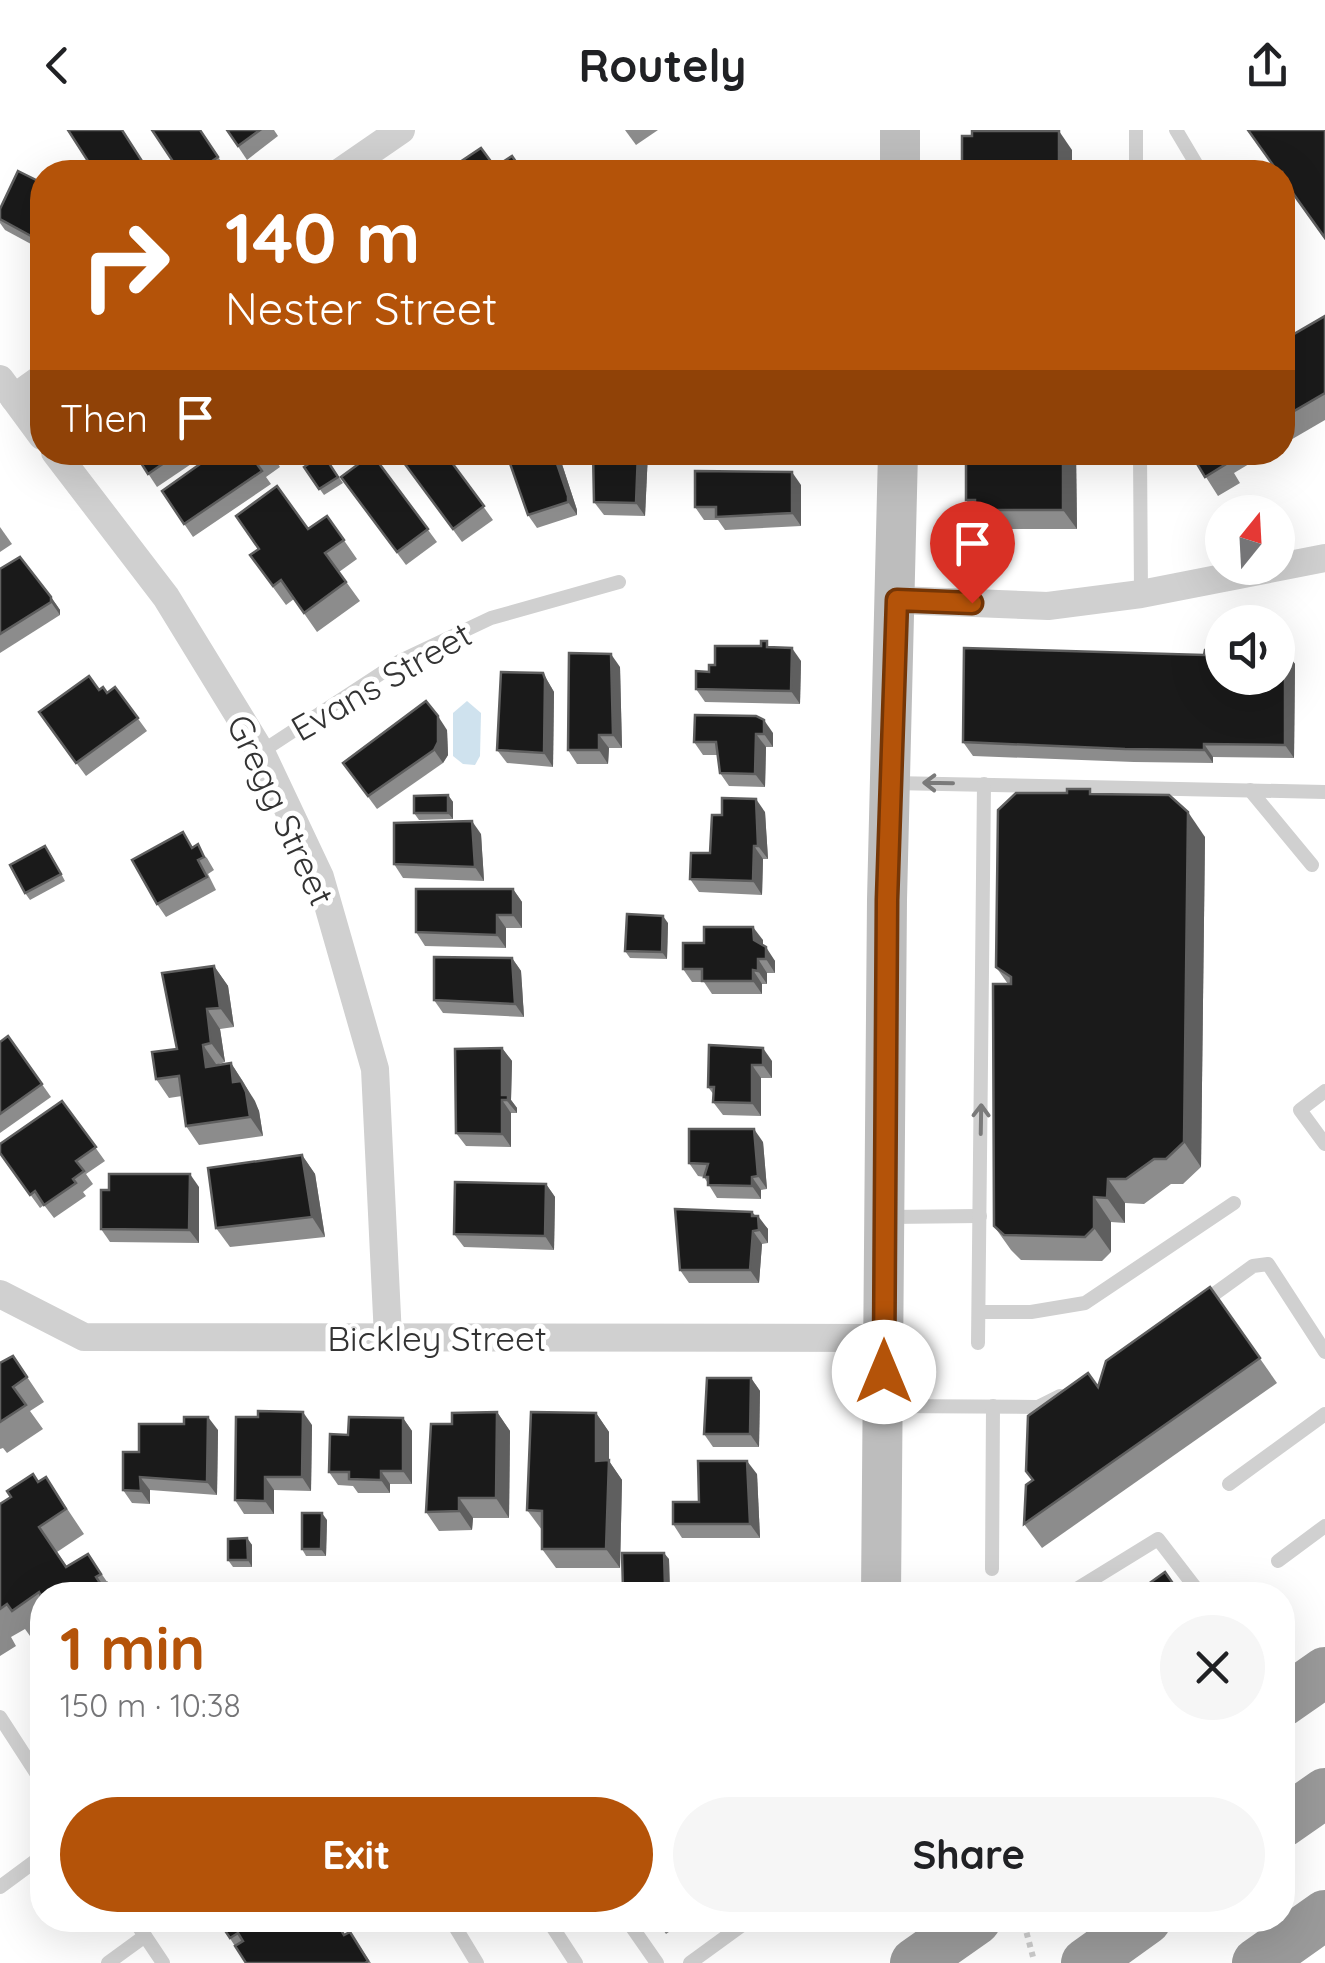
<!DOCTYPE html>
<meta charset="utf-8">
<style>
body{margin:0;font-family:Quicksand,sans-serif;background:#f6f6f6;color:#202124;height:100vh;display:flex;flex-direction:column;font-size:38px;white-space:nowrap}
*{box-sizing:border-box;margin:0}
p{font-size:32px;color:#757577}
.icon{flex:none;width:55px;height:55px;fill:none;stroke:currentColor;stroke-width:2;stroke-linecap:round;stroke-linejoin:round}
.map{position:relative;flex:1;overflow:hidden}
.drawer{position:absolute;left:30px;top:1452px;width:1265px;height:350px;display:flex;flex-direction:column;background:#fff;border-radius:40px;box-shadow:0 10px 40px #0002}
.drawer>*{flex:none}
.banner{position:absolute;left:30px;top:30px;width:1265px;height:305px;border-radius:40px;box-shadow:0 10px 40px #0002;background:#b45309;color:#fff;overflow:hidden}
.needle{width:65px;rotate:18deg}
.buttons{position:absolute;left:1205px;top:365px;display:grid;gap:20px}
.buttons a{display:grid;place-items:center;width:90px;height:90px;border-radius:50%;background:#fff;box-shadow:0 10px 40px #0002;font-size:50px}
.pin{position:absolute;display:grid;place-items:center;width:85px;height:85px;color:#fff;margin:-102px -42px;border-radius:50% 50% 50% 0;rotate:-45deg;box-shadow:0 0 10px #0007}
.pin .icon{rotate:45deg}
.me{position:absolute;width:110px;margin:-55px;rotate:0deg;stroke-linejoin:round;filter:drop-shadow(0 0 8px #0008)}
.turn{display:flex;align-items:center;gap:35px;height:210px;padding:0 30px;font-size:45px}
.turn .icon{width:130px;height:130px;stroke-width:2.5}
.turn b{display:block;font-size:70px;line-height:85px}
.then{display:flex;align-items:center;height:95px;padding:0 30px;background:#0003;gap:20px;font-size:38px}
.round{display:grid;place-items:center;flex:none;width:105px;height:105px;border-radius:52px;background:#f6f6f6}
.headline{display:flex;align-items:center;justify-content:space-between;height:170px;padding:0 30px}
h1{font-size:60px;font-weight:800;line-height:75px;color:#b45309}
.primary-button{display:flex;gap:20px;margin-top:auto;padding:20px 30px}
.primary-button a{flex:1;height:115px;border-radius:60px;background:#b45309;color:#fff;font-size:40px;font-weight:800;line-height:115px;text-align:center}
.primary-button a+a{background:#f6f6f6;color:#202124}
header{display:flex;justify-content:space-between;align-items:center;height:130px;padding:0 30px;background:#fff;font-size:45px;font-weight:800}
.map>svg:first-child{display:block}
.water{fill:#cfe2ee}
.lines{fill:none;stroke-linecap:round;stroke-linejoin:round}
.path{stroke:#cdcdcd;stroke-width:6;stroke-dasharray:5 5;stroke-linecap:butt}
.lane{stroke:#d0d0d0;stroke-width:14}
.street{stroke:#d0d0d0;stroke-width:28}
.secondary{stroke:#bdbdbd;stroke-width:40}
.highway{stroke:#9a9a9a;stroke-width:50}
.wall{fill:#8c8c8c}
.shaded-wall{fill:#5f5f5f}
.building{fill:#1a1a1a;stroke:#5f5f5f;stroke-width:2.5}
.oneway{stroke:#7a7a7a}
.route-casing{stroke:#753606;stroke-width:25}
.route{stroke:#b45309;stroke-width:18}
.labels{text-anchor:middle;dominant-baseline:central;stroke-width:10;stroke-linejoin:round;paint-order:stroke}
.street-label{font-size:35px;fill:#333;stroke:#fff}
</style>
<header><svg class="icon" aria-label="back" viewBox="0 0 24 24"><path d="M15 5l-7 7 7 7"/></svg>Routely<svg class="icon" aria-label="share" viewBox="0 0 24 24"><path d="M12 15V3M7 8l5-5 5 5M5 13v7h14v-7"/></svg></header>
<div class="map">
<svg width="1325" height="1833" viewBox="0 0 1325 1833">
<rect width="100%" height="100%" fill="#fff"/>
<path class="water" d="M467 571 481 583 480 626 475 635 463 634 453 626V583Z"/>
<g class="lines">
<path class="path" d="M1024 1793 1033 1827"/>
<g class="lane">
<path d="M1136 0V42"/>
<path d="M1176 0 1201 42"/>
<path d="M1140 322 1141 464"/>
<path d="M261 622 400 531 491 488 619 452"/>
<path d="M892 653 1325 662"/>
<path d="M1250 660 1312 735"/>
<path d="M1325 961 1300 980 1325 1014"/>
<path d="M890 1087 980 1086"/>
<path d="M1199 1175 1253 1136 1268 1134 1325 1222"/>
<path d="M980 1182H1031L1085 1173 1234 1073"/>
<path d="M978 1213 984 654"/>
<path d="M884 1276 1038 1277 1060 1266"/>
<path d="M1229 1354 1325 1284"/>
<path d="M1278 1431 1325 1396"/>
<path d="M992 1439 993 1276"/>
<path d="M1067 1465 1158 1409 1201 1465"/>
<path d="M0 1587 42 1652"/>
<path d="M0 1757 42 1726"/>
<path d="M134 1790 145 1806"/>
<path d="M451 1790 477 1833"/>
<path d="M548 1790 576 1833"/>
<path d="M627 1790 657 1833"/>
<path d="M108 1833 145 1806 163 1833"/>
<path d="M690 1833 749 1790"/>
</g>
<g class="street">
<path d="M340 42 401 0"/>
<path d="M0 249 42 306"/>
<path d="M14 268 42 248"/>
<path d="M55 322 166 467 261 622 320 747 375 939 388 1207"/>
<path d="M897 470 1048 476 1141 464 1325 428"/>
<path d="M0 1164 84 1207 884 1208"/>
</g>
<g class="secondary">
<path d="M900 42V0"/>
<path d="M881 1465 887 770 898 322"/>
</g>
<g class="highway">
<path d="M1282 1572 1325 1542"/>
<path d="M1282 1693 1325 1663"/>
<path d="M915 1833 976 1790"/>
<path d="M1086 1833 1146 1790"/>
<path d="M1257 1833 1325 1785"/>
</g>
</g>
<g class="wall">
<path d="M200 0 227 40 224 42H180Z"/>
<path d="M227 0H274L278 6 247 30Z"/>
<path d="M625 0H658L636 15Z"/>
<path d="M42 53V120L5 100 0 93V79Z"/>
<path d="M1325 186V290L1282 315V211Z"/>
<path d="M134 322H209L157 357Z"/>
<path d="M270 322 280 337 266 347 271 354 193 407 162 361 251 324Z"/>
<path d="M396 322H444L493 390 462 412Z"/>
<path d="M506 322H558L577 380V385L537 398 528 385Z"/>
<path d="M648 322 645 386 604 385 594 372Z"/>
<path d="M724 322H802L726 326Z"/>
<path d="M1076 322 1077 399H988L966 370Z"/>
<path d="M1190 322H1269L1234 343 1240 353 1218 366Z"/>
<path d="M323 324 343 353 324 365 304 337Z"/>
<path d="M372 324 437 412 406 435 341 347Z"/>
<path d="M801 355V396L725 400 718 390H704L695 377Z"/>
<path d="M327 386 357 429 339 442 360 471 317 502 294 469 286 475 264 445 308 399Z"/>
<path d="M0 397 12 414 0 422Z"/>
<path d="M0 439 51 467 60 480V485L0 523Z"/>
<path d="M761 516 771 517 801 531 800 574 705 572 696 559 715 535Z"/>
<path d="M1285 521 1295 534 1294 628 1213 627V633L1134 632 973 626 963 612 1204 525Z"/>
<path d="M620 537 622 618H609L608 634H577L568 620Z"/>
<path d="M543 543 554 562 553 637 507 633 497 620Z"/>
<path d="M115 557 147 601 86 646 39 582 99 560 107 563Z"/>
<path d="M695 585 773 603V617H766L765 657 729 656 720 643 718 625H703L694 612Z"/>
<path d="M447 600 448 625 443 633 377 679 343 633Z"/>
<path d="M1093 664 1205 707 1201 1037 1183 1054H1171L1144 1074 1125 1073V1093L1111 1092V1122L1102 1131 1021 1130 1011 1120 994 1096 1008 854 996 837Z"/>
<path d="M448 665 453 672V689L419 690 414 683Z"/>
<path d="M765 682 768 729H763L762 765 699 762 690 749 710 723Z"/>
<path d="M481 704 484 751 403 748 394 734Z"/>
<path d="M194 717 207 728 214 740 208 744 216 760 166 787 157 774Z"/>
<path d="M50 723 65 751 30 770 25 763Z"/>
<path d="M513 759 522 772V798H506V818L425 816 416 802Z"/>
<path d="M668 793 667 829 630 828 625 821Z"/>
<path d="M763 810V816L775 831V843H767V854H762V864H712L704 852H692L683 839 704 813Z"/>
<path d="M512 828 521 841 524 887 443 883 434 870Z"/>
<path d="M214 836 228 856 234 897 220 899 225 932 216 935 231 933 244 953 259 981 263 1006 199 1015 186 996 182 966 169 968 156 949 177 919Z"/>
<path d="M8 906 51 967 0 1003V912Z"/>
<path d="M709 915 772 931V948H761V986L723 985 713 972 714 965 708 957Z"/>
<path d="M502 918 512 931 511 970 517 978V983H511V1017L466 1016 456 1003Z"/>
<path d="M62 971 105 1031 86 1044 93 1054 83 1062 86 1066 54 1088 44 1075 40 1078 0 1023Z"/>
<path d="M763 1012 767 1059 761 1060V1069L717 1068 704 1047 698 1046 689 1033Z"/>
<path d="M302 1025 315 1044 325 1107 230 1117 216 1098Z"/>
<path d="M546 1054 555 1067 554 1120 464 1117 454 1104Z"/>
<path d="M199 1057V1113L110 1112 101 1099Z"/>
<path d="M752 1082 768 1099V1113L762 1114 759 1153H689L680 1140Z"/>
<path d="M1210 1157 1277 1253 1042 1418 1024 1394 1033 1350 1098 1257Z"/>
<path d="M13 1226 44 1272 30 1281 43 1299 7 1323 3 1318 0 1319V1233L1 1234Z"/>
<path d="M751 1248 760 1261 759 1317H713L704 1304Z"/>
<path d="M497 1282 510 1301 509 1388H473L472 1400 439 1401 426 1382 452 1294Z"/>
<path d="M596 1283 609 1302V1331L622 1350 620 1438H556L542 1419V1400L527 1380Z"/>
<path d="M403 1288 412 1301V1354H390V1363H358L353 1356 338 1355 329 1342 348 1305Z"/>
<path d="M312 1295 311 1361 274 1360V1384H244L235 1370Z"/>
<path d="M218 1300 217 1365 150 1360V1374L132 1373 123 1360 139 1322Z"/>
<path d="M757 1344 760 1408H682L673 1394 699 1372Z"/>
<path d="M46 1347 84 1404 57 1422 67 1437 88 1424 116 1465H42V1509L37 1501 30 1506 25 1499 11 1507 16 1516 0 1526V1374Z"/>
<path d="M327 1390 326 1426H306L302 1419Z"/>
<path d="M247 1408 252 1415V1437H233L228 1430Z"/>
<path d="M669 1429 670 1464 628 1465 623 1458Z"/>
<path d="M218 1790 345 1805 350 1802 371 1833H246Z"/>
<path d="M656 1790H686L666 1804Z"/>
</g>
<g class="shaded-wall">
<path d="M1059 1 1072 20V42H1059Z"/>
<path d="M553 322H558L577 380V385L568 372Z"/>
<path d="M638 322H648L645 386 636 373Z"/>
<path d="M1063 322H1076L1077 399 1063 380Z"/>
<path d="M792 342 801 355V396L792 383Z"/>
<path d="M51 467 60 480V485L51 472Z"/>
<path d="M792 518 801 531 800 574 791 561Z"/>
<path d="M1285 521 1295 534 1294 628 1285 615Z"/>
<path d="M611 524 620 537 622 618 613 605Z"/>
<path d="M543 543 554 562 553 637 544 623Z"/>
<path d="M438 586 447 600 448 625 443 633 434 620Z"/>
<path d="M764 590 773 603V617L764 604Z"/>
<path d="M756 604 766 617 765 657 755 644Z"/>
<path d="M599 605 609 618 608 634 599 620Z"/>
<path d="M1204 614 1213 627V633L1204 620Z"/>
<path d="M448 665 453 672V689L448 683Z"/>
<path d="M756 669 765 682 768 729 758 716Z"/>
<path d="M1188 682 1205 707 1201 1037 1184 1012Z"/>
<path d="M472 691 481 704 484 751 475 737Z"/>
<path d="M754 716 763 729 762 765 753 751Z"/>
<path d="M513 759 522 772V798L513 785Z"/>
<path d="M497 785 506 798V818L497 805Z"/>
<path d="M663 786 668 793 667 829 662 822Z"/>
<path d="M753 797 763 810V823L754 810Z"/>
<path d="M766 817 775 831V843L766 829Z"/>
<path d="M512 828 521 841 524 887 515 874Z"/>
<path d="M758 829 767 843V854L758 841Z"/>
<path d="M214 836 228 856 234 897 220 878Z"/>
<path d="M753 840 762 854V864L753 851Z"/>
<path d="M207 879 220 899 225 932 211 913Z"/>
<path d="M203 915 216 934 219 956 206 937Z"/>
<path d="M502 918 512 931 511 970 517 978V983L502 965Z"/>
<path d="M763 918 772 931V948L763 935Z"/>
<path d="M231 933 255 971 259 981 263 1006 250 987 233 952Z"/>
<path d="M752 935 761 948V986L752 973Z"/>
<path d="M502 970 511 983V1017L502 1004Z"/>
<path d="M754 999 763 1012 767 1059 758 1046Z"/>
<path d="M302 1025 315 1044 325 1107 312 1087Z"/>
<path d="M190 1044 199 1057V1113L189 1100Z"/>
<path d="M752 1047 761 1060V1069L752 1056Z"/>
<path d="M1108 1049 1125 1073V1093L1107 1068Z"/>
<path d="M546 1054 555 1067 554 1120 545 1106Z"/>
<path d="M1094 1067 1111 1092V1122L1094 1098Z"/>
<path d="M752 1082 759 1091 758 1086 768 1099V1113L759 1100 752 1086Z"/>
<path d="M753 1101 762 1114 759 1153 750 1140Z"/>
<path d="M751 1248 760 1261 759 1317 750 1304Z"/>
<path d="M303 1282 312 1295 311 1361 302 1347Z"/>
<path d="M497 1282 510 1301 509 1388 496 1368Z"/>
<path d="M596 1283 609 1302V1331L622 1350 620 1438 606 1419 596 1331Z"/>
<path d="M208 1287 218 1300 217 1365 207 1352Z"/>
<path d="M403 1288 412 1301V1354L403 1341Z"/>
<path d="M747 1331 757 1344 760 1408 750 1394Z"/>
<path d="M381 1341 390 1354V1363L381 1350Z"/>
<path d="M140 1347 150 1360V1374L141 1361Z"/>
<path d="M265 1347 274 1360V1384L265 1371Z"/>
<path d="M459 1368 473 1388 472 1400 459 1381Z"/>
<path d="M322 1383 327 1390 326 1426 321 1419Z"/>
<path d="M247 1408 252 1415V1437L248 1430Z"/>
<path d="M664 1423 669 1429 670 1464 665 1457Z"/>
</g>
<g class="building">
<path d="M68 0H122L149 42H95Z"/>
<path d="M152 0H200L218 27 196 42H180Z"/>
<path d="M227 0H260L238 16Z"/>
<path d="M1248 0H1325V108L1282 48V42H1278Z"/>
<path d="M972 1H1059V42H962V6H972Z"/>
<path d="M481 18 495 37 512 26 523 42H445Z"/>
<path d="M18 41 42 53V112L0 89V79Z"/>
<path d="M1325 186V263L1282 288V211Z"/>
<path d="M134 322H180L148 344Z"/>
<path d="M217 322H249L250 324 270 322 271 324 257 334 262 341 184 394 162 361Z"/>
<path d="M396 322H444L484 376 453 399Z"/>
<path d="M506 322H553L568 366V372L528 385Z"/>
<path d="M593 322H638L636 373 594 372Z"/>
<path d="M966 322H1063V380H975V370H966Z"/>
<path d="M1190 322H1223L1220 324 1226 334 1205 347Z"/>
<path d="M323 324 338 347 319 359 304 337Z"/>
<path d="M372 324 428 399 397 422 341 347Z"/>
<path d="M695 341 792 342V383L716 387V377H695Z"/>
<path d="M277 356 308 399 327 386 344 410 325 423 346 452 304 483 281 450 273 456 250 425 259 419 236 386Z"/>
<path d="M20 427 51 467V472L0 504V439Z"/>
<path d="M761 511H767V517L792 518 791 561 696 559V541L709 542V535H715V516H761Z"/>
<path d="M964 518 1204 525 1205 520H1222V548H1278V520L1285 521V615L1204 614V620L1125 619 963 612Z"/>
<path d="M569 523 611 524 613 605H599V620H568Z"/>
<path d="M501 542 543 543 545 549 544 623 497 620Z"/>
<path d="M89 546 99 560 103 557 107 563 115 557 138 588 76 633 39 582Z"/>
<path d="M426 571 438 586V612L434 620 368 666 343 633Z"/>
<path d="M695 585 756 586 764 590V604H756L755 644 720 643 716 612H694Z"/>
<path d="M1067 659H1090V664L1169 665 1188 682 1184 1012 1166 1029H1154L1126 1049H1108L1107 1068 1094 1067V1098L1085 1107 1004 1105 994 1096 993 854H1011V847L996 837 998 680 1016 663H1067Z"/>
<path d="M448 665V683H414V666Z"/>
<path d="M722 668 756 669 758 716H754L753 751 690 749 691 723H710L712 685H722Z"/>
<path d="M472 691 475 737 394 734V693Z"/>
<path d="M183 702 192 718 198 714 204 727 198 730 207 747 157 774 132 730Z"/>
<path d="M45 716 61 744 25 763 10 735Z"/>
<path d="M416 759H513V785H497V805L416 802Z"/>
<path d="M627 784 663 786 662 822 625 821Z"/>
<path d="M704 797H753L754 810 766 817V829H758V841L753 840V851H702V839H683V813H704Z"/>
<path d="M434 827 512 828 515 874 434 870Z"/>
<path d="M214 836 220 878 207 879 211 913 203 915 206 937 231 933 233 952 241 951 246 962 250 987 186 996 179 946 156 949 152 922 177 919 162 843Z"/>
<path d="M8 906 42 954 0 984V912Z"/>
<path d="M709 915 763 918V935H752V973L713 972 714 957H708Z"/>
<path d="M502 918V965H508V970H502V1004L456 1003 455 919Z"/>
<path d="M62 971 96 1017 76 1031 84 1041 73 1049 76 1053 44 1075 35 1061 30 1065 0 1023V1014Z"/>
<path d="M689 999H754L758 1046 752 1047V1056L708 1055V1047H704L708 1034 689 1033Z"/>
<path d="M302 1025 312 1087 216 1098 208 1038Z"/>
<path d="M109 1044H190L189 1100 101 1099V1060H109Z"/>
<path d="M455 1052 546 1054 545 1106 454 1104Z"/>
<path d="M675 1079 752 1082V1086H758L759 1100 753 1101 750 1140H680Z"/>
<path d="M1210 1157 1260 1228 1024 1394 1026 1355 1033 1350 1026 1341 1028 1286 1088 1243 1098 1257 1106 1231Z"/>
<path d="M13 1226 27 1247 13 1257 26 1275 0 1292V1233Z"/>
<path d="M707 1248H751L750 1304H704Z"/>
<path d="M258 1281 303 1282 302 1347H265V1371L235 1370 236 1287H258Z"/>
<path d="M497 1282 496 1368H459V1381L426 1382 431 1294H452V1283Z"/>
<path d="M531 1282 596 1283V1331L609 1330 606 1419H542V1381L527 1380Z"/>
<path d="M184 1287H208L207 1352 140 1347 141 1361 123 1360V1322H139V1294H184Z"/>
<path d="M349 1287 403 1288V1341H381V1350L349 1349V1342H329L330 1304 348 1305Z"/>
<path d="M698 1331H747L750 1394H673V1372H699Z"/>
<path d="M33 1344 38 1352 46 1347 66 1379 39 1397 66 1437 88 1424 101 1444 96 1447 102 1456 107 1453 115 1465H42V1468L39 1462 12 1481 7 1474 0 1479V1374L11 1367 7 1361Z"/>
<path d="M302 1383H322L321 1419H302Z"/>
<path d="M247 1408 248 1430H228V1409Z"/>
<path d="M622 1423H664L665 1457 623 1458Z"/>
<path d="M1165 1442 1181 1465H1133Z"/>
<path d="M42 1494V1509L36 1498Z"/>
<path d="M218 1790H335L344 1805 350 1802 368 1831 365 1833H246L235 1816 243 1811 238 1803 230 1808Z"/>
</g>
<defs><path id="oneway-shaft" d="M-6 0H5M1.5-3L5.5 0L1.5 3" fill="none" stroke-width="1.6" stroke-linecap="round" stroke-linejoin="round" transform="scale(2.5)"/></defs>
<g class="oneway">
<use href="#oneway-shaft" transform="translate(938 653) rotate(-179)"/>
<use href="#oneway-shaft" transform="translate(981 989) rotate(-89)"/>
</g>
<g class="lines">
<defs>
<path id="route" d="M884 1242 887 770 897 470 972 473"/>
</defs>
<use href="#route" class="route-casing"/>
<use href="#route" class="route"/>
</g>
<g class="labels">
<g class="street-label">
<text transform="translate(381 551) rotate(-30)">Evans Street</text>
<text transform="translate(281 680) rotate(65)">Gregg Street</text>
<text x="437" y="1208">Bickley Street</text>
</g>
</g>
</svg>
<div class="buttons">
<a><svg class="needle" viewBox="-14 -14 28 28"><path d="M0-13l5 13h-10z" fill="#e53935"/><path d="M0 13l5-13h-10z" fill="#757577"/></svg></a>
<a><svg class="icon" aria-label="sound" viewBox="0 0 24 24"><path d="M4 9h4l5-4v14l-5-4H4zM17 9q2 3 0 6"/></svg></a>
</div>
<div class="pin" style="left:972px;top:473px;background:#d93025"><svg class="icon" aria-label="arrive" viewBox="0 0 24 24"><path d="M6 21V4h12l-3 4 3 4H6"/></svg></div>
<svg class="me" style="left:884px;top:1242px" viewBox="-20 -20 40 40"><circle r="19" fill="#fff"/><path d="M0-13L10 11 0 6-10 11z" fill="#b45309"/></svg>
<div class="banner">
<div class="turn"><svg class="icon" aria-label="right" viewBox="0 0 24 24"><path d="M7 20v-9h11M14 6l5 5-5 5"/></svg><div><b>140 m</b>Nester Street</div></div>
<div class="then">Then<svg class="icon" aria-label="arrive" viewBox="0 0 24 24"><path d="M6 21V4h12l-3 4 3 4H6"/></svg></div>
</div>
<section class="drawer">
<div class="headline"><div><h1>1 min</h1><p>150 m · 10:38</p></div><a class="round"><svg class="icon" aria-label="close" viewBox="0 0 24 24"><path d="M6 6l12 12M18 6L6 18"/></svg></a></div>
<div class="primary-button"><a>Exit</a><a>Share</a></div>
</section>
</div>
